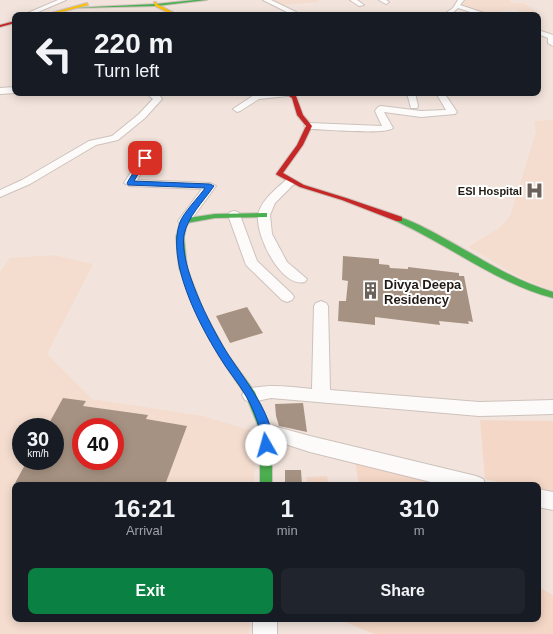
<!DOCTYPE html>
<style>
body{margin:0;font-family:Arial,sans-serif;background:#20242c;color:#f1f3f6;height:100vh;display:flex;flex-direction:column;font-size:15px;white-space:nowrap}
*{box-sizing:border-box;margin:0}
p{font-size:13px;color:#9ea1a6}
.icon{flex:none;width:22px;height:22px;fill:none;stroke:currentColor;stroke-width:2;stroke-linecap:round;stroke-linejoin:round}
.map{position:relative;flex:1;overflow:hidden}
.side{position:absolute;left:12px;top:482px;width:529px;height:140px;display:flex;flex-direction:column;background:#171b24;border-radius:8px;box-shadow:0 2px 10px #0003}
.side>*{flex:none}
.hud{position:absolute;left:12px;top:12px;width:529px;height:84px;border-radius:8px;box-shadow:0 2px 10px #0003;background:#171b24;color:#f1f3f6;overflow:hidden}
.speed{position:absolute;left:12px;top:418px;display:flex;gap:8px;font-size:20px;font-weight:700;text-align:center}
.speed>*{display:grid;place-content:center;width:52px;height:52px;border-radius:50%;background:#171b24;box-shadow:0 2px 10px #0003;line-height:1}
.speed small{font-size:10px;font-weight:400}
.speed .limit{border:6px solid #d22;background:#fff;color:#111}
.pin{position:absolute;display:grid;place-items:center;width:34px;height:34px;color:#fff;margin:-17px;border-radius:8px;box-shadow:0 2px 6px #0006}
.me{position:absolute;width:44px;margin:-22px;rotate:353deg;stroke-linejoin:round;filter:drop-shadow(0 0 3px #0008)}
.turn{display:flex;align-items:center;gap:14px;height:84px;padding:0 16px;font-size:18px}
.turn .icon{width:52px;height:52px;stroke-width:2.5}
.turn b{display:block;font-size:28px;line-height:34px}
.eta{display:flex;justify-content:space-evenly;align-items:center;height:68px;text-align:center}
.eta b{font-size:24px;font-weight:700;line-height:28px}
.button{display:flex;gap:8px;margin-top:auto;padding:8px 16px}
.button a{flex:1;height:46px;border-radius:8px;background:#0b8043;color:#fff;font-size:16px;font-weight:700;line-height:46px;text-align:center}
.button a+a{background:#20242c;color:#f1f3f6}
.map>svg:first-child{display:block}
.built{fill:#f4ddcf;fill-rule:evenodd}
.green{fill:#f4d7c6}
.building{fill:#a69282;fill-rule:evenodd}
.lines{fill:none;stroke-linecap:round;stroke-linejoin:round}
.street-casing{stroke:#cdc2bc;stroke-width:2}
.fast-casing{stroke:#cdc2bc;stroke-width:2}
.slow-casing{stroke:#cdc2bc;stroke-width:2}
.jam-casing{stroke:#cdc2bc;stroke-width:2}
.street{fill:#fdfbfa;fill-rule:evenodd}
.fast{fill:#4caf50;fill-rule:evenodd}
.slow{fill:#ffc107;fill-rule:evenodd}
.jam{fill:#c62828;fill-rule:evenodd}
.route{fill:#1a73e8;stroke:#114b97}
.labels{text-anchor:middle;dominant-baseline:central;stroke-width:4;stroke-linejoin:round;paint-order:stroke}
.far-poi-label{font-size:11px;font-weight:bold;fill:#221a15;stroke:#fff;text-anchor:end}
.poi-label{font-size:13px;font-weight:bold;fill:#221a15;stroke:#fff;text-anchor:start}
</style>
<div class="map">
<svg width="553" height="634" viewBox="0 0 553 634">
<rect width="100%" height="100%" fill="#f2e4dc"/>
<g class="built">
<path d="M271 0H317L320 2 282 5Z"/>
<path d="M462 0H509L513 3H524L537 12H520L515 9 484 14 459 6Z"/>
<path d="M553 120V291L523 279 468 247 499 228 510 216 536 132 534 121Z"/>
<path d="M54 255 93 264 47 354 92 399 203 416 256 432 254 485H15V619H250L249 634H0V272L10 258ZM21 427H55V461H21ZM81 427H115V461H81Z"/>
</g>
<g class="green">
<path d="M480 420 553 421V493L538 490V485H514L485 479Z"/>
<path d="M354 457 444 485H308L306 477 327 476 329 485 359 484Z"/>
<path d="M538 587 553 595V634H374L338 619H538Z"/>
</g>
<g class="building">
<path d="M343 256 379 259V264L389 265 390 268 408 269V267L459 273V276H464L473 322 468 321 469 324 439 321 440 325 375 317V325L338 321 339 301H346L348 281 342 280Z"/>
<path d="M247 307 263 333 230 343 216 316Z"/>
<path d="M63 398 86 401 83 406 148 415 146 419 187 426 165 485H14L27 461H55V427H47ZM81 427H115V461H81Z"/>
<path d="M303 403 307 432 279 426 276 416 275 404Z"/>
<path d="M285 470H301L302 485H285Z"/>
</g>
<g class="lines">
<defs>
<g id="street">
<path d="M58 0H66L31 15H23Z"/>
<path d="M263 0H271L296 12 294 15H288L289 13Z"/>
<path d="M350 0H357L364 5 359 6Z"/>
<path d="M379 0H386L389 2 386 4Z"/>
<path d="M458 0H464L460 5 490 15H480L458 8 450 15H443L453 8Z"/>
<path d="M538 30 553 35V46L548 43V38L538 34Z"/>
<path d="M15 87V93L0 94V88Z"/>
<path d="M146 93H158L162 99 145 118 118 140 96 145 30 184 0 197V190L22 180 89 141 112 136 139 114 153 99Z"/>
<path d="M268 93H291L287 96 259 99 240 111 237 112 233 109 254 95Z"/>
<path d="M407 93H415L418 106 417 108H411Z"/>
<path d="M436 93H444L457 112 455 114 421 117 384 112 393 128C386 135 323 129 309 129L304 126 309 123 382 126 375 111 378 107 381 106 421 111 446 110Z"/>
<path d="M145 155 150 158 137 180 210 183 216 186 188 224H180L178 221 202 189 130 186 124 183 141 156Z"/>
<path d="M290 179 296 182 275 203 270 215 272 234 287 262 307 279 305 282C281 288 256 236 258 216 260 201 276 189 286 180Z"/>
<path d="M234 211 238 212 240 215 257 261 292 294 294 297 292 300 287 302 282 300 246 265 228 215 230 212Z"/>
<path d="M321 301 326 303 328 306 330 390 479 402 553 400V414L479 416 271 398 251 402 245 400 242 395 245 390C267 383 290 387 312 389L314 306 316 303Z"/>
<path d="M266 424 310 436 476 476 483 479 486 485H443L310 452 260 436 257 431 260 426Z"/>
<path d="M538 489 553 492V510L538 507Z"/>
<rect x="253" y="619" width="24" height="15"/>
</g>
<g id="fast">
<path d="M195 0H207L156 6 72 8 156 4Z"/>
<path d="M264 213H267V217L215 218 187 223 184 237 187 268 204 312 226 352 255 392 272 431V485H260V431L246 396 219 356 196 312 179 268 176 237 181 219 215 214Z"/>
<path d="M396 217C409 215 481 260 497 268 515 278 533 286 553 292V298C496 283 449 245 396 221Z"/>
</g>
<g id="slow">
<path d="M154 2H156L157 4 178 15H173L155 6Z"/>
<path d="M87 3 88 5 50 15H44Z"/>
</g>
<g id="jam">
<path d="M15 21V23L0 27V25Z"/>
<path d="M284 93H291L296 96 303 115 312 126 303 145 283 173 304 185 346 198 402 217V221H396L342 200 300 187 277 175 276 174 297 145 306 126 297 115 292 98Z"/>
</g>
</defs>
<use href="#street" class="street-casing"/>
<use href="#fast" class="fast-casing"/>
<use href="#slow" class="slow-casing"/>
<use href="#jam" class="jam-casing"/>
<use href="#street" class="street"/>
<use href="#fast" class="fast"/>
<use href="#slow" class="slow"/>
<use href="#jam" class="jam"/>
</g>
<path class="route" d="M145 156 148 158 134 181 210 184 214 186C203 202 188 216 184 235 179 265 210 325 226 351 238 371 282 424 270 448L266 449 262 448C259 442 261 436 260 430 257 419 252 406 246 396 238 382 227 370 219 356 198 323 166 260 180 222 184 212 198 198 205 188L128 185 127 183 142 158Z"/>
<defs>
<symbol id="hospital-bare" viewBox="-9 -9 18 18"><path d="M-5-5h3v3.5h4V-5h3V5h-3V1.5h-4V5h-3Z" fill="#6b615b" stroke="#fff" stroke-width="2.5" paint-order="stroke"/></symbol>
<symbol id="building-bare" viewBox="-9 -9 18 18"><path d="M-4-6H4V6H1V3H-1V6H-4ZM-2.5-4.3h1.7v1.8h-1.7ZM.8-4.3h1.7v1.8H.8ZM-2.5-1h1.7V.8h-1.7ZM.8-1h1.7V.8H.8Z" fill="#6b615b" stroke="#fff" stroke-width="2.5" paint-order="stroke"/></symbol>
</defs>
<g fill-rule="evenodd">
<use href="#hospital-bare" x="522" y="178" width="25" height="25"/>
<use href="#building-bare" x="358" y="278" width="25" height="25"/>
</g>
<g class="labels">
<g class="far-poi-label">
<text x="522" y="191">ESI Hospital</text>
</g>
<g class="poi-label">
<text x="384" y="284">Divya Deepa<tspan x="384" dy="15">Residency</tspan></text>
</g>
</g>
</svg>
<div class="speed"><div>30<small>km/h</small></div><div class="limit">40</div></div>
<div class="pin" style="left:145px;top:158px;background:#d93025"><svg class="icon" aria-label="arrive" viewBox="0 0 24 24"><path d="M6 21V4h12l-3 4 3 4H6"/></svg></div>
<svg class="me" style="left:266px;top:445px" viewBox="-20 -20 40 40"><circle r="19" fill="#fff"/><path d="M0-13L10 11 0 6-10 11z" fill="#1a73e8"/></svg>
<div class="hud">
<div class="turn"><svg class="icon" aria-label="left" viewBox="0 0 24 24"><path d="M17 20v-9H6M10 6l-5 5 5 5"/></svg><div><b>220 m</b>Turn left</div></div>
</div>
<section class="side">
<div class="eta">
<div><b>16:21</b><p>Arrival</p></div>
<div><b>1</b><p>min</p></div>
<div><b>310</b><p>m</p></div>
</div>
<div class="button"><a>Exit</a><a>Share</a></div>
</section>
</div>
